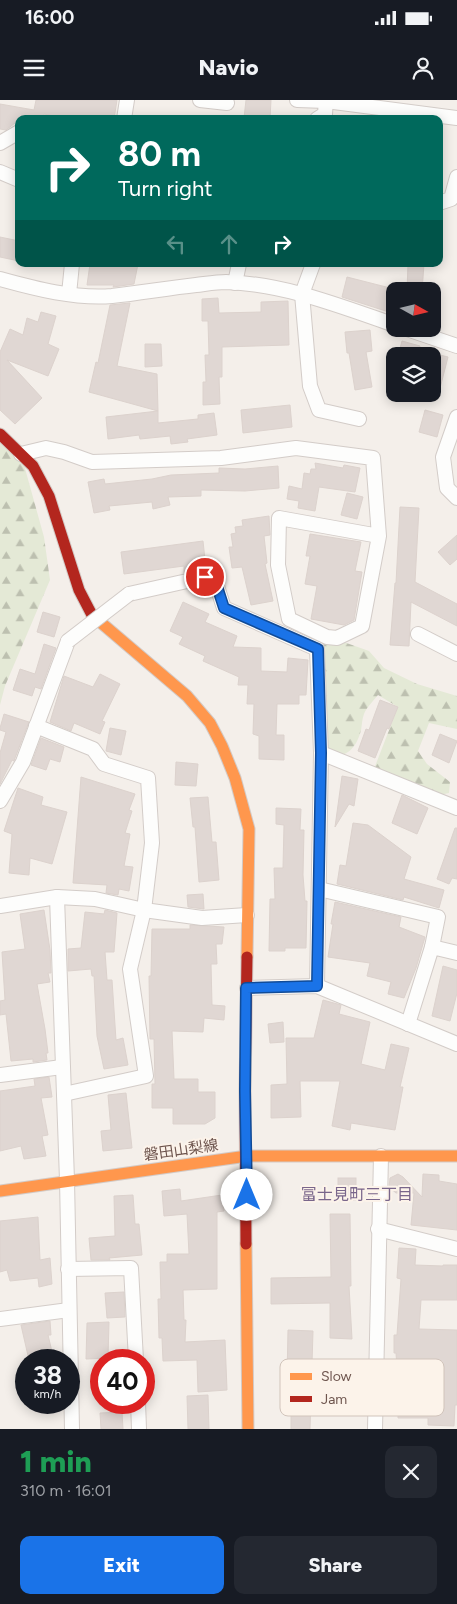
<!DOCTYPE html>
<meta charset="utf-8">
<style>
body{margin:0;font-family:Figtree,"Noto Sans JP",sans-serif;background:#242831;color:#f1f3f6;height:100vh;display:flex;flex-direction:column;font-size:19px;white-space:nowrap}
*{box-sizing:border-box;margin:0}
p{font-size:16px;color:#9ea1a6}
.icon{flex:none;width:28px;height:28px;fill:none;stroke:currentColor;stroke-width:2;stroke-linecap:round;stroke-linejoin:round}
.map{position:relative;height:1329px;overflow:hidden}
.panel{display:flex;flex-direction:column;background:#171b24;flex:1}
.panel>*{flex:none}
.guide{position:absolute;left:15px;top:15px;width:428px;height:152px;border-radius:10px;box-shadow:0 2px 12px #0003;background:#00695c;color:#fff;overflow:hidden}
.needle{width:32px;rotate:98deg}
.fabs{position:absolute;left:386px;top:182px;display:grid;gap:10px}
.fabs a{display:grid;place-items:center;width:55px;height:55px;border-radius:10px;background:#171b24;box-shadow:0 2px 12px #0003;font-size:25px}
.speed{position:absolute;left:15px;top:1249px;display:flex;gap:10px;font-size:25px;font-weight:700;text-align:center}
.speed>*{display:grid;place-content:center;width:65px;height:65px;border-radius:50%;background:#171b24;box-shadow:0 2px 12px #0003;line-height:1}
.speed small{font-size:12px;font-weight:400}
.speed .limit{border:8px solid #d22;background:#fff;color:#111}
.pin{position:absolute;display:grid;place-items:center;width:42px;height:42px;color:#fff;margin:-21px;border:2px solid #fff;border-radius:50%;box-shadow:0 1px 5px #0007}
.me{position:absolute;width:55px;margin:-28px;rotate:0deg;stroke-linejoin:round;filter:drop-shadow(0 0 4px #0008)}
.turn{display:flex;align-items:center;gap:18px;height:105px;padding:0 20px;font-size:22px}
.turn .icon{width:65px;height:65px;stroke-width:2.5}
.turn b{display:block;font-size:35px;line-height:42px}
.lanes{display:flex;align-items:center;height:48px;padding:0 20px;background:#0003;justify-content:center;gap:25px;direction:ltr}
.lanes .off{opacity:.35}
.round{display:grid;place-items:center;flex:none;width:52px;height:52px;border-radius:10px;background:#242831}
.headline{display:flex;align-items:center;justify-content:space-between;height:85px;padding:0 20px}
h1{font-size:30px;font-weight:800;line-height:38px;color:#1e9e55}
.button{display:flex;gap:10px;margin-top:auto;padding:10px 20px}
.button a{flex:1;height:58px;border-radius:10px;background:#1a73e8;color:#fff;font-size:20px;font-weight:800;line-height:58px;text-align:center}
.button a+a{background:#242831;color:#f1f3f6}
.status{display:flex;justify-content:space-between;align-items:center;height:35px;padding:0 25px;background:#171b24;direction:ltr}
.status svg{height:14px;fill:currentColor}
header{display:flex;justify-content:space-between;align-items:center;height:65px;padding:0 20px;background:#171b24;font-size:22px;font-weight:800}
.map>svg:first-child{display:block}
.forest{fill:url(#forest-firs)}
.building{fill:#e0d7d3;stroke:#dcd2cd}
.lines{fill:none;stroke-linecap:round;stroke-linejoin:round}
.street-casing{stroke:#d3ccc8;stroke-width:16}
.slow-casing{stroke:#d3cac6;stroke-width:13}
.jam-casing{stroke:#d3cac6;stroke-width:13}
.street{stroke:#fdfdfc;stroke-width:14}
.slow{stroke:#ff974d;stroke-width:11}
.jam{stroke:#b3261e;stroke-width:11}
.street-bridge-casing{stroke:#d3ccc8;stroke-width:16;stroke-linecap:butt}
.street-bridge{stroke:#fdfdfc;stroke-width:14}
.route-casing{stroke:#114b97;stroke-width:12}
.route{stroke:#1a73e8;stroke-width:9}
.labels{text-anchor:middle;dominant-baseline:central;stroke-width:4;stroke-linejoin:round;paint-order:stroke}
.street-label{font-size:15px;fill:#6e554e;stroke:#fcf3ea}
.neighbourhood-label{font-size:16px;fill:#79668b;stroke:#fcf3ea}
.key{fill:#fcf3ea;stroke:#d1c4bb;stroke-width:1}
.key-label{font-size:14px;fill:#6e554e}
</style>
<div class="status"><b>16:00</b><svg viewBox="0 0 49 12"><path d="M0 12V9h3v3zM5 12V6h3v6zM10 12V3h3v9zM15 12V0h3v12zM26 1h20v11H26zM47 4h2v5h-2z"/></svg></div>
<header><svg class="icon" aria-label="menu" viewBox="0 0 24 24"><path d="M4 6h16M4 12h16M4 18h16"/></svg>Navio<svg class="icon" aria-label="person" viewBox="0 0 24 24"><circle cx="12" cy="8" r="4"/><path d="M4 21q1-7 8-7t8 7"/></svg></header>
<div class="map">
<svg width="457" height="1329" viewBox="0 0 457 1329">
<defs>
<pattern id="forest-firs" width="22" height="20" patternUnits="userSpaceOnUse" patternTransform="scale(1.25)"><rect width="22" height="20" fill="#e4e9d6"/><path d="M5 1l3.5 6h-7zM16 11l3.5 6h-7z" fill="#bdc0b0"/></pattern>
</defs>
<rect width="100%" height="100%" fill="#f4efea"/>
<g class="forest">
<path d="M0 334 21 354 44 437 50 480 5 586 0 605Z"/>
<path d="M324 535 369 551 384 568 417 584 457 596V629L429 623 418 651 427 664 450 682 449 693 440 695 374 669 398 607 378 595C374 600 366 608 364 614 362 619 362 625 361 630 356 651 342 662 321 653L320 626Z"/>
</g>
<g class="building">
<path d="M36 0H117L114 19H67L44 14 43 19H19V23H15L6 30 0 29V4L34 10Z"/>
<path d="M246 0H271L270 19 244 18Z"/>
<path d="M0 137 19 141V161L0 157Z"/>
<path d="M90 164H138L134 184 113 187 114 185H87Z"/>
<path d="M408 164H424L422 191H407Z"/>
<path d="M347 177 398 190 395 191V202L392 213 342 197Z"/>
<path d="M218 198 219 213 261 212V202L288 201 289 245 222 247V277H219L220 304 203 305V282H206L205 255H209L208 221H202V199Z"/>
<path d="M130 203 117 266 157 274 158 311 89 292 96 262 98 263 110 205Z"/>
<path d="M41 212 56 216 48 244 59 249 48 276 7 260 42 298 15 324 0 310V252L10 229 23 235 27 218 38 222Z"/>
<path d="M370 230 372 251 366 252 372 287 355 290 349 253H347L345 232Z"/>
<path d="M402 241 420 246 417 256H398Z"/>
<path d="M145 244H161L162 266 145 267Z"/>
<path d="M432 253 448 257 437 300H432Z"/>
<path d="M290 305 292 327 243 333 241 310Z"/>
<path d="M425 310 443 315 437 337 419 332Z"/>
<path d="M158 311V323L198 319V315L214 313 217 335 187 339 188 342 171 344 170 336 140 339 139 335 108 339 106 317Z"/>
<path d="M315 363 343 368 344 365 360 368 355 392 319 387 315 411 298 408 299 401 287 399 289 386 302 389 304 373 310 374 311 369H316Z"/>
<path d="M278 366 279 388 245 391 201 390V396L168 397 170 405 153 409 152 402 109 406 110 410 94 413 88 382 104 379 105 384 152 379 171 375 219 373V368L245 369Z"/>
<path d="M347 393 363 397 357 419 341 415Z"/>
<path d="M400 407 419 408 415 482 457 504V526L411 502 409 546 390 545 395 483H396Z"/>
<path d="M269 416 270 435 264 436 267 463 265 464 273 501 251 505 242 467 232 468 229 447H233L231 434 236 433 235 427 243 426 242 420Z"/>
<path d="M310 434 361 442 355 471 362 472 354 520 344 525 311 519 317 486 305 484 310 456H306Z"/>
<path d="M457 435V459L450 465 438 452Z"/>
<path d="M203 441 206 469 184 473V466L124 474 121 452Z"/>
<path d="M183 502 209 514 205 522 237 536 233 547 261 548V571L287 572 288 558 308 560 306 595H299V604H277L276 635H284V660L259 659V636L253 634 254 604H247L248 585H238L239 577 203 561 205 556 179 544 183 537 170 531Z"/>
<path d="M43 512 60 517 54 537 37 532Z"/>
<path d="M44 544 56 548 41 589 35 587 32 596 13 590 20 569 35 574Z"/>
<path d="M100 574 120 584 102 621 105 622 100 634 74 623 71 631 50 622 64 576 93 587Z"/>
<path d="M380 600 398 607 389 629 387 628 375 658 358 651 366 629 369 630Z"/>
<path d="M4 614 29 622 15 658 14 661 12 660 0 684V653L6 632 0 630V628Z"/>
<path d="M110 628 126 631 121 655 106 651Z"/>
<path d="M440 634 457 641 449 663 432 655Z"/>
<path d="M41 638 64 647 60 662 50 659 46 670 31 665Z"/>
<path d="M176 662 198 664 196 686 175 685Z"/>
<path d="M342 676 358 679 354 706 349 704 335 727Z"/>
<path d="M81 677 135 694 129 710 132 711 125 733 130 734 124 766 133 767 129 791 119 789 118 795 106 793 107 785 73 783Z"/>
<path d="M18 688 43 697 41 705 67 712 52 764 30 758 29 775 9 773 12 734 4 731Z"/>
<path d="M402 695 428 708 417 734 392 723Z"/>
<path d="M208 697 212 742H216L219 780 199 782 195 727H193L190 698Z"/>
<path d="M276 708 301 709 300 730H304L303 775 305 801H307L306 848H285V851H269L270 799H275L274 768H283L284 725 276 724Z"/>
<path d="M353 723 368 725 411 757 404 779 444 790 439 808 404 797 403 800 337 784 340 765 346 766Z"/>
<path d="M455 728H457V779L452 778 449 784 437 779Z"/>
<path d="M203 794 204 809 188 807 187 795Z"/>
<path d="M335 802 401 817 399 827 425 837 416 868 404 898 388 894 391 882 367 876 370 863 328 857 333 824H331Z"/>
<path d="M44 810 50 850 51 873H48L50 882 37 884 45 929 48 953H46L47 960 33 962V959L11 961 6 914 0 915V901L5 900 2 852 25 849 20 814Z"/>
<path d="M105 810 117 813 114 852H105L107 880H112L116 940 123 938 128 965 104 969 97 936 94 876H92L91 869 68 871V849L81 848 85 812 104 814Z"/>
<path d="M190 825 224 827 222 844H216L217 864H211L212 905 225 906 224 920 204 918 203 932 172 931 174 979H198V992H215V1018L205 1024H173V1008H152V984H155L154 939H150L149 876H151L152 829H190Z"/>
<path d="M443 866 457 870V893L450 921 432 916Z"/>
<path d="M323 900 341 905 339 914 370 922 361 964 385 970 391 944 409 948 400 987H403L395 1030 351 1023 350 1030 332 1026 340 981H300L301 1017 271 1018V985L287 984 286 938H314Z"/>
<path d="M283 922 284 942 270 943 268 924Z"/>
<path d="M49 977 52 997 41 998 48 1035 42 1036 46 1056 24 1059 21 1046 0 1051V991L35 986 34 979Z"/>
<path d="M126 993 132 1048 103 1051 101 1031 111 1030 108 995Z"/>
<path d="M398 1074 403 1077 422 1097 423 1074 439 1075V1081L457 1084V1130L411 1125 414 1093H396L389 1087 390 1078Z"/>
<rect x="338" y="1078" width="18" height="22"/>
<path d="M180 1089 181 1101 222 1095 224 1111 217 1112V1189L183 1190 184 1220H186L185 1242 225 1240 227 1290 198 1292 197 1260 163 1261 162 1238H159L158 1199H161L160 1162H167V1154H189L187 1114 164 1116 162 1091Z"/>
<path d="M133 1095 135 1124H139L142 1155 109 1158 110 1160H91L89 1138 115 1136 114 1096Z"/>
<path d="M330 1114H350L351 1186H349L352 1239 330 1238V1203L271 1204V1178L331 1177Z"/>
<path d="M38 1117 40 1160 50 1158 52 1184 39 1187 38 1178 10 1181 7 1170 0 1172V1121Z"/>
<path d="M399 1148 416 1149 415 1165 443 1166V1165H457V1200H421L419 1229 457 1230V1305H455L454 1326 428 1325V1318H398L399 1283H398L396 1253H394V1235H397L401 1179 397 1178Z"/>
<path d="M124 1192 125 1217 107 1218 105 1193Z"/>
<path d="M50 1221 51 1235H48L54 1260H29L21 1225Z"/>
<path d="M109 1222 108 1258 86 1259 87 1223Z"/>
<path d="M288 1230 313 1231 310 1329H291V1278H287Z"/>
<path d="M208 1295 209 1329H188L187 1296Z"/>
<path d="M122 1312 123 1329H101L100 1313Z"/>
</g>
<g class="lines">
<defs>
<g id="street">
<path d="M200 0 227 3"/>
<path d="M297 0 326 1 457 18"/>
<path d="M124 19 127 0"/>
<path d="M317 19 325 14 326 0"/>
<path d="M0 43 19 32"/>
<path d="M0 72 19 80"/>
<path d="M439 103 451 99 457 77"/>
<path d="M313 164 302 194 310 286 319 310 359 319"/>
<path d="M0 179C36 189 75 199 112 196 140 193 168 188 196 185 205 184 216 182 226 182 285 184 340 206 395 225"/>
<path d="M235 183 239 164"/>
<path d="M69 194 72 164"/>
<path d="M407 229 457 246"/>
<path d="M457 317 443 357 447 388 457 398"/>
<path d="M21 354 46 348 64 352 92 362 221 358 296 348 373 358 379 436 362 526 337 538 327 537 289 519 278 465 279 418 379 436"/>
<path d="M129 494 205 477 215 480 224 508 317 549 321 653 317 886"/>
<path d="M418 534 457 554"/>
<path d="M36 626 93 649 104 664 148 678 152 743 144 810 130 869 146 976 64 994"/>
<path d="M321 653 457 708"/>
<path d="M0 701 23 662 68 541"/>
<path d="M319 789 438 817 432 847"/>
<path d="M57 797 67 1080 72 1329"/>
<path d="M0 806 57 797 95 799 144 810 202 818 247 815"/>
<path d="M247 888 317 886 457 944"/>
<path d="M408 924 432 847 457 853"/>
<path d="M0 975 62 967"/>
<path d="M378 1129 457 1149"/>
<path d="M68 1169 131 1168 136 1260"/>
<path d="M0 1219 69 1210"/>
<path d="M138 1302 139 1329"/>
<path d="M375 1329 381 1056"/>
</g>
<g id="slow">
<path d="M92 515 187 596 210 623 222 646 235 678 249 729 247 857"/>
<path d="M0 1091 247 1056H457"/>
<path d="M246 1144 248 1329"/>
</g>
<g id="jam">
<path d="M0 334 33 366 49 396 79 490 92 515"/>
<path d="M246 1144 245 991 247 857"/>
</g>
</defs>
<use href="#street" class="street-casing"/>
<use href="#slow" class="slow-casing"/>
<use href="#jam" class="jam-casing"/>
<use href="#street" class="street"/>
<use href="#slow" class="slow"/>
<use href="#jam" class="jam"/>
<defs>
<path id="street-bridge" d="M68 541 129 494"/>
</defs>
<use href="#street-bridge" class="street-bridge-casing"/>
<use href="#street-bridge" class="street-bridge"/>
</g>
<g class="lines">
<defs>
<path id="route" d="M205 477 215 480 224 508 318 549 321 653 317 886 246 888 245 991 247 1095"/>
</defs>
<use href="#route" class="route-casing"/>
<use href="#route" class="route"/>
</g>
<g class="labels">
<g class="street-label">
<text transform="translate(181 1050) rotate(-8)">磐田山梨線</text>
</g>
<g class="neighbourhood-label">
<text x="357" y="1094">富士見町三丁目</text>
</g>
</g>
<rect x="280" y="1259" width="164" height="57" rx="8" class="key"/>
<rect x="290" y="1273" width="22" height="7" fill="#ff974d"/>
<rect x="290" y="1296" width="22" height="6" fill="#b3261e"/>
<g class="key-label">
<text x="321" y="1281">Slow</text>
<text x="321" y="1304">Jam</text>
</g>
</svg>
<div class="fabs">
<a><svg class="needle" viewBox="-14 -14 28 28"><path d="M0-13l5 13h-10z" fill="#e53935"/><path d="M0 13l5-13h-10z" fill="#9ea1a6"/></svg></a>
<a><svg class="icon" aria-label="layers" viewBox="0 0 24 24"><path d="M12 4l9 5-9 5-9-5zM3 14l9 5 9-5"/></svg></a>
</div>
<div class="speed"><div>38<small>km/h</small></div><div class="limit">40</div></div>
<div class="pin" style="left:205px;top:477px;background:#d93025"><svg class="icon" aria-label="arrive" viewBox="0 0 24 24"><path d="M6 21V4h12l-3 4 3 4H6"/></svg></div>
<svg class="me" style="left:247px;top:1095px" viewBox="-20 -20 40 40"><circle r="19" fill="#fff"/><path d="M0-13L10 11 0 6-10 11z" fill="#1a73e8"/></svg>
<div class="guide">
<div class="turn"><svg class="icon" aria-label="right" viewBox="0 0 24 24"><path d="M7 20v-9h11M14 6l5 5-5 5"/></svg><div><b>80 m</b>Turn right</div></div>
<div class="lanes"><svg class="icon off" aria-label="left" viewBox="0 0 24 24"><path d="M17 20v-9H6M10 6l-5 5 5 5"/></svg><svg class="icon off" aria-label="ahead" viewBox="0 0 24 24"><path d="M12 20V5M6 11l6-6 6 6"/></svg><svg class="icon" aria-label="right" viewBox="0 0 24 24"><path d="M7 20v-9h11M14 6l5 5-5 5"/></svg></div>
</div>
</div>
<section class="panel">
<div class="headline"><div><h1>1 min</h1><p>310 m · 16:01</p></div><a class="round"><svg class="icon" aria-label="close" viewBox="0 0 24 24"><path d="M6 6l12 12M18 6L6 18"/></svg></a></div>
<div class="button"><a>Exit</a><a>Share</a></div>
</section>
